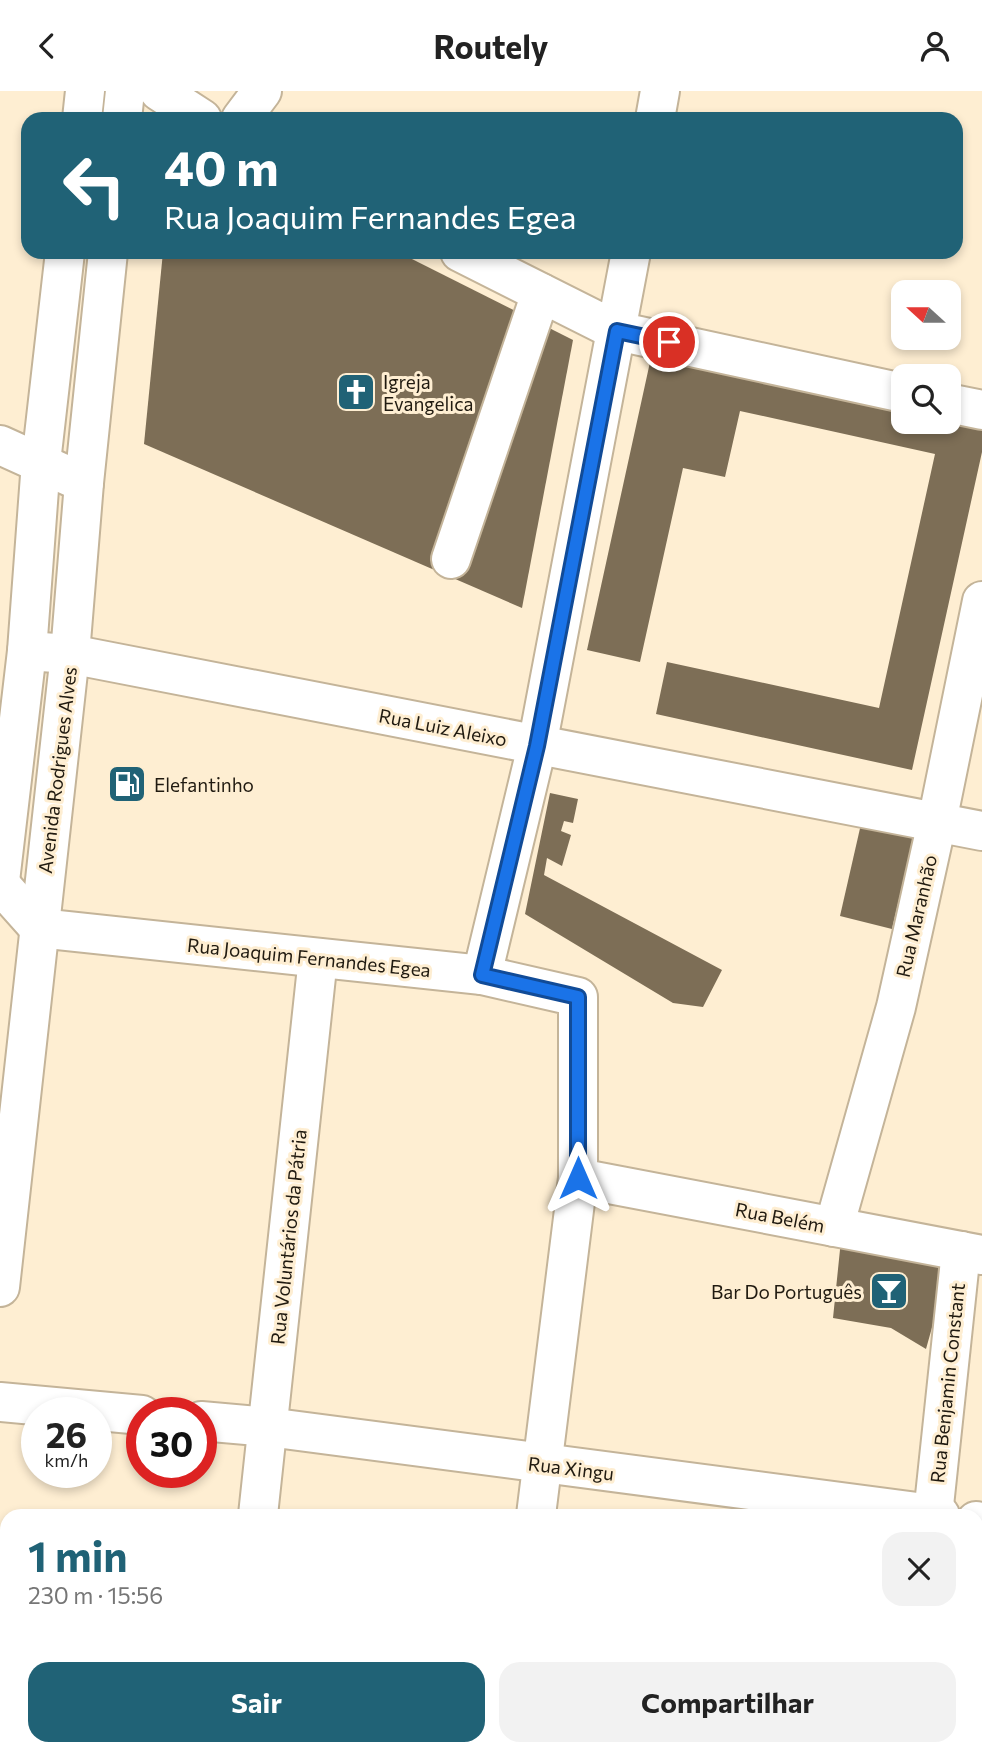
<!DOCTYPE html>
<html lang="pt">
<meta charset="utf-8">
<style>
body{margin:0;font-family:Commissioner,sans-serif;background:#f2f2f2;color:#222;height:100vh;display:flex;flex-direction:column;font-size:26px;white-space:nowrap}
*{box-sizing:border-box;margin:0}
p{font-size:23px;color:#767676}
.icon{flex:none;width:38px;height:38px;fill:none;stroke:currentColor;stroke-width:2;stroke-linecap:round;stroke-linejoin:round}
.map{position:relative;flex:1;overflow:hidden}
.panel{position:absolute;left:0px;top:1418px;width:984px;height:247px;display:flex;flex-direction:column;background:#fff;border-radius:21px 21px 0 0;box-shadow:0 4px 10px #0003}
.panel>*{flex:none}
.top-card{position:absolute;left:21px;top:21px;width:942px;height:147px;border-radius:21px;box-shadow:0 4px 10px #0003;background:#206276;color:#fff;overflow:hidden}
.needle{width:46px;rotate:291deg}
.tools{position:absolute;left:891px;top:189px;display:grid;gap:14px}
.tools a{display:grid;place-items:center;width:70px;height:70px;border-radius:14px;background:#fff;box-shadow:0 4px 10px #0003;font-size:35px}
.speed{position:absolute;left:21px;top:1306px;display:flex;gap:14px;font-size:35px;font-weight:700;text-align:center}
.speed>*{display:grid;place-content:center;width:91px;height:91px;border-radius:50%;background:#fff;box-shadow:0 4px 10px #0003;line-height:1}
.speed small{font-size:18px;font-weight:400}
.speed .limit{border:10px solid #d22;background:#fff;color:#111}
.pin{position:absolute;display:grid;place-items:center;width:60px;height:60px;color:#fff;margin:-30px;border:4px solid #fff;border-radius:50%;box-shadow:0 2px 7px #0007}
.me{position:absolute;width:77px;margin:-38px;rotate:0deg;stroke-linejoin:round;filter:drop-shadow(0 0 5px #0008)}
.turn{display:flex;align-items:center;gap:24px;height:147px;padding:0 28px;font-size:32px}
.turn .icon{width:91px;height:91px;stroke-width:2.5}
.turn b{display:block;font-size:49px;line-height:60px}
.round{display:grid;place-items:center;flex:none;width:74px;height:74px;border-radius:21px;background:#f2f2f2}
.headline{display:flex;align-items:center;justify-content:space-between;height:119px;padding:0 28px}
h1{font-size:42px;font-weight:700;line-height:52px;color:#206276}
.cta{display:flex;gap:14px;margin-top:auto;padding:14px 28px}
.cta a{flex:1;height:80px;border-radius:21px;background:#206276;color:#fff;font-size:28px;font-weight:700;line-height:80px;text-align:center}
.cta a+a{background:#f2f2f2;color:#222}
header{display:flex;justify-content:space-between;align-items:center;height:91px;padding:0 28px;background:#fff;font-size:32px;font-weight:700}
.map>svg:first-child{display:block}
.building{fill:#7d6e56}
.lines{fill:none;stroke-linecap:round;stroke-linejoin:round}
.minor-casing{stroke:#c4b499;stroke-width:42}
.major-casing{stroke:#c4b499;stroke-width:42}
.minor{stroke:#fff;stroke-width:38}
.major{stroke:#fff;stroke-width:38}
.route-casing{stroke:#114b97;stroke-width:18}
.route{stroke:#1a73e8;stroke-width:12}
.labels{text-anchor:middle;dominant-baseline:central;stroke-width:6;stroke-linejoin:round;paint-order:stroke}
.poi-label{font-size:19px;fill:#201a10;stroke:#feeed2;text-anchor:start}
.street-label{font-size:19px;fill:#201a10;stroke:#feeed2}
</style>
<header><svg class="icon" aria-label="back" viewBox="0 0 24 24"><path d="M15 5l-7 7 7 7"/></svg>Routely<svg class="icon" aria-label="person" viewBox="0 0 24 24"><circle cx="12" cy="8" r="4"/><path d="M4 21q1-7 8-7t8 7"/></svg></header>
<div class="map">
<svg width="982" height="1664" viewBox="0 0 982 1664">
<rect width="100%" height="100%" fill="#feeed2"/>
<g class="building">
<path d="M163 161H398L573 249 522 517 144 353Z"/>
<path d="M652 262 903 316V331L982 334V361L912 679 656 623 667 571 879 617 935 363 740 320 725 386 683 377 640 571 587 559Z"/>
<path d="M550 702 578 708 573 732 564 730 561 740 571 744 562 775 547 767 544 784 722 879 703 916 673 912 525 823Z"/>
<path d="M861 733 914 744 892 838 840 825Z"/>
<path d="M841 1149 950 1172 926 1258 891 1237 833 1227Z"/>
<rect x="976" y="1459" width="6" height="193"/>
</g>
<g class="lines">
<defs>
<g id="minor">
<path d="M159 0 202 28"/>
<path d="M241 28 262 0"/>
<path d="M655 28 660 0"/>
<path d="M460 161 617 240 903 302"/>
<path d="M948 312 982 319"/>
<path d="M0 354 84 392"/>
<path d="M451 468 541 202"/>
<path d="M27 560 70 563 982 740"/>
<path d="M0 793 39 837 482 884 578 906V1087L536 1424"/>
<path d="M482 884 537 655 631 161"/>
<path d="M578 1087 982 1164"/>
<path d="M834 1136 896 916 937 731 982 510"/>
<path d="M0 1311 142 1324"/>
<path d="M201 1330 268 1336 940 1424"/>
<path d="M258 1424 318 867"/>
<path d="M933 1424 961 1160"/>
<path d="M976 1430 982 1431"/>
<path d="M230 1664 231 1657"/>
<path d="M511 1664 512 1657"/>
<path d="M924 1664V1657"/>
</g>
<g id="major">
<path d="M82 28 85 0"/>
<path d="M122 28 125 0"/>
<path d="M0 790 27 560 41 371 65 161"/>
<path d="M0 1196 70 563 84 392 108 161"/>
</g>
</defs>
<use href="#minor" class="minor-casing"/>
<use href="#major" class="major-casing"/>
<use href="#minor" class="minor"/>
<use href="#major" class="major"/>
</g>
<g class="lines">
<defs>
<path id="route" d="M578 1087V906L482 884 537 655 617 240 669 251"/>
</defs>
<use href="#route" class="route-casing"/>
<use href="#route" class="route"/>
</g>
<defs>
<symbol id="church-square" viewBox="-11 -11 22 22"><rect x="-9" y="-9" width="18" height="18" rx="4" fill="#206276" stroke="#feeed2"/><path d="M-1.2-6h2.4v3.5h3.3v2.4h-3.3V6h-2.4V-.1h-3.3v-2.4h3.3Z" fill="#fff"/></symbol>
<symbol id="fuel-square" viewBox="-11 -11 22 22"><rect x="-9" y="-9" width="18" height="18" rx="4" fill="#206276" stroke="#feeed2"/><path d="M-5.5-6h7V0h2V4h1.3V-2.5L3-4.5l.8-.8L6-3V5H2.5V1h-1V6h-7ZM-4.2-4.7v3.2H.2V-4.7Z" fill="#fff"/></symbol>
<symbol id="bar-square" viewBox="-11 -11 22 22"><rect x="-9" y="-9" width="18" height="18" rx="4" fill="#206276" stroke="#feeed2"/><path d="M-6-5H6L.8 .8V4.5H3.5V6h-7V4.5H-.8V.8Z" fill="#fff"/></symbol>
</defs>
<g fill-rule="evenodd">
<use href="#church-square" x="334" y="279" width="44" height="44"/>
<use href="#fuel-square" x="105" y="671" width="44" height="44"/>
<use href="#bar-square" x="867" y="1178" width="44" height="44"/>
</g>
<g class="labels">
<g class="poi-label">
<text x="383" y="290">Igreja<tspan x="383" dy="22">Evangelica</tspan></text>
<text x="154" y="693">Elefantinho</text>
<text x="862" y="1200" text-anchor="end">Bar Do Português</text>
</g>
<g class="street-label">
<text transform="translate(443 636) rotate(11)">Rua Luiz Aleixo</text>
<text transform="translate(57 679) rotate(-83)">Avenida Rodrigues Alves</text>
<text transform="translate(916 825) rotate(-77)">Rua Maranhão</text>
<text transform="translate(309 866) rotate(6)">Rua Joaquim Fernandes Egea</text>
<text transform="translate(780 1126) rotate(11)">Rua Belém</text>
<text transform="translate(288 1146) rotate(-84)">Rua Voluntários da Pátria</text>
<text transform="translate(947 1292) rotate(-84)">Rua Benjamin Constant</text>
<text transform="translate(571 1377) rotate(7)">Rua Xingu</text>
</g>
</g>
</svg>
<div class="tools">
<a><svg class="needle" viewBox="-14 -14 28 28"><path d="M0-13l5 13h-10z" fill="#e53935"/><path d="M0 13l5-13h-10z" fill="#767676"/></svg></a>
<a><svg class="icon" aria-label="search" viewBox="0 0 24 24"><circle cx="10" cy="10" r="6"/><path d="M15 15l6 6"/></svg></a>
</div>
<div class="speed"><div>26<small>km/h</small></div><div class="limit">30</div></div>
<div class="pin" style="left:669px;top:251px;background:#d93025"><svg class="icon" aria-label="arrive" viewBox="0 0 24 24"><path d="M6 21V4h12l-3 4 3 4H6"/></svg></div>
<svg class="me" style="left:578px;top:1087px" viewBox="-20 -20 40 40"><path d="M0-17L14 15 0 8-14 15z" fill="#1a73e8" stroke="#fff" stroke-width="4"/></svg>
<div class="top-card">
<div class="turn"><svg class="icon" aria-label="left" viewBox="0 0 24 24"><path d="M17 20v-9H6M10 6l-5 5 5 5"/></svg><div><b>40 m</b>Rua Joaquim Fernandes Egea</div></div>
</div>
<section class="panel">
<div class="headline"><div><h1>1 min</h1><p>230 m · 15:56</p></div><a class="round"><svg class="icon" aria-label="close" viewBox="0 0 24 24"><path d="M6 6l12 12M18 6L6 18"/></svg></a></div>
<div class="cta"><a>Sair</a><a>Compartilhar</a></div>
</section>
</div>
